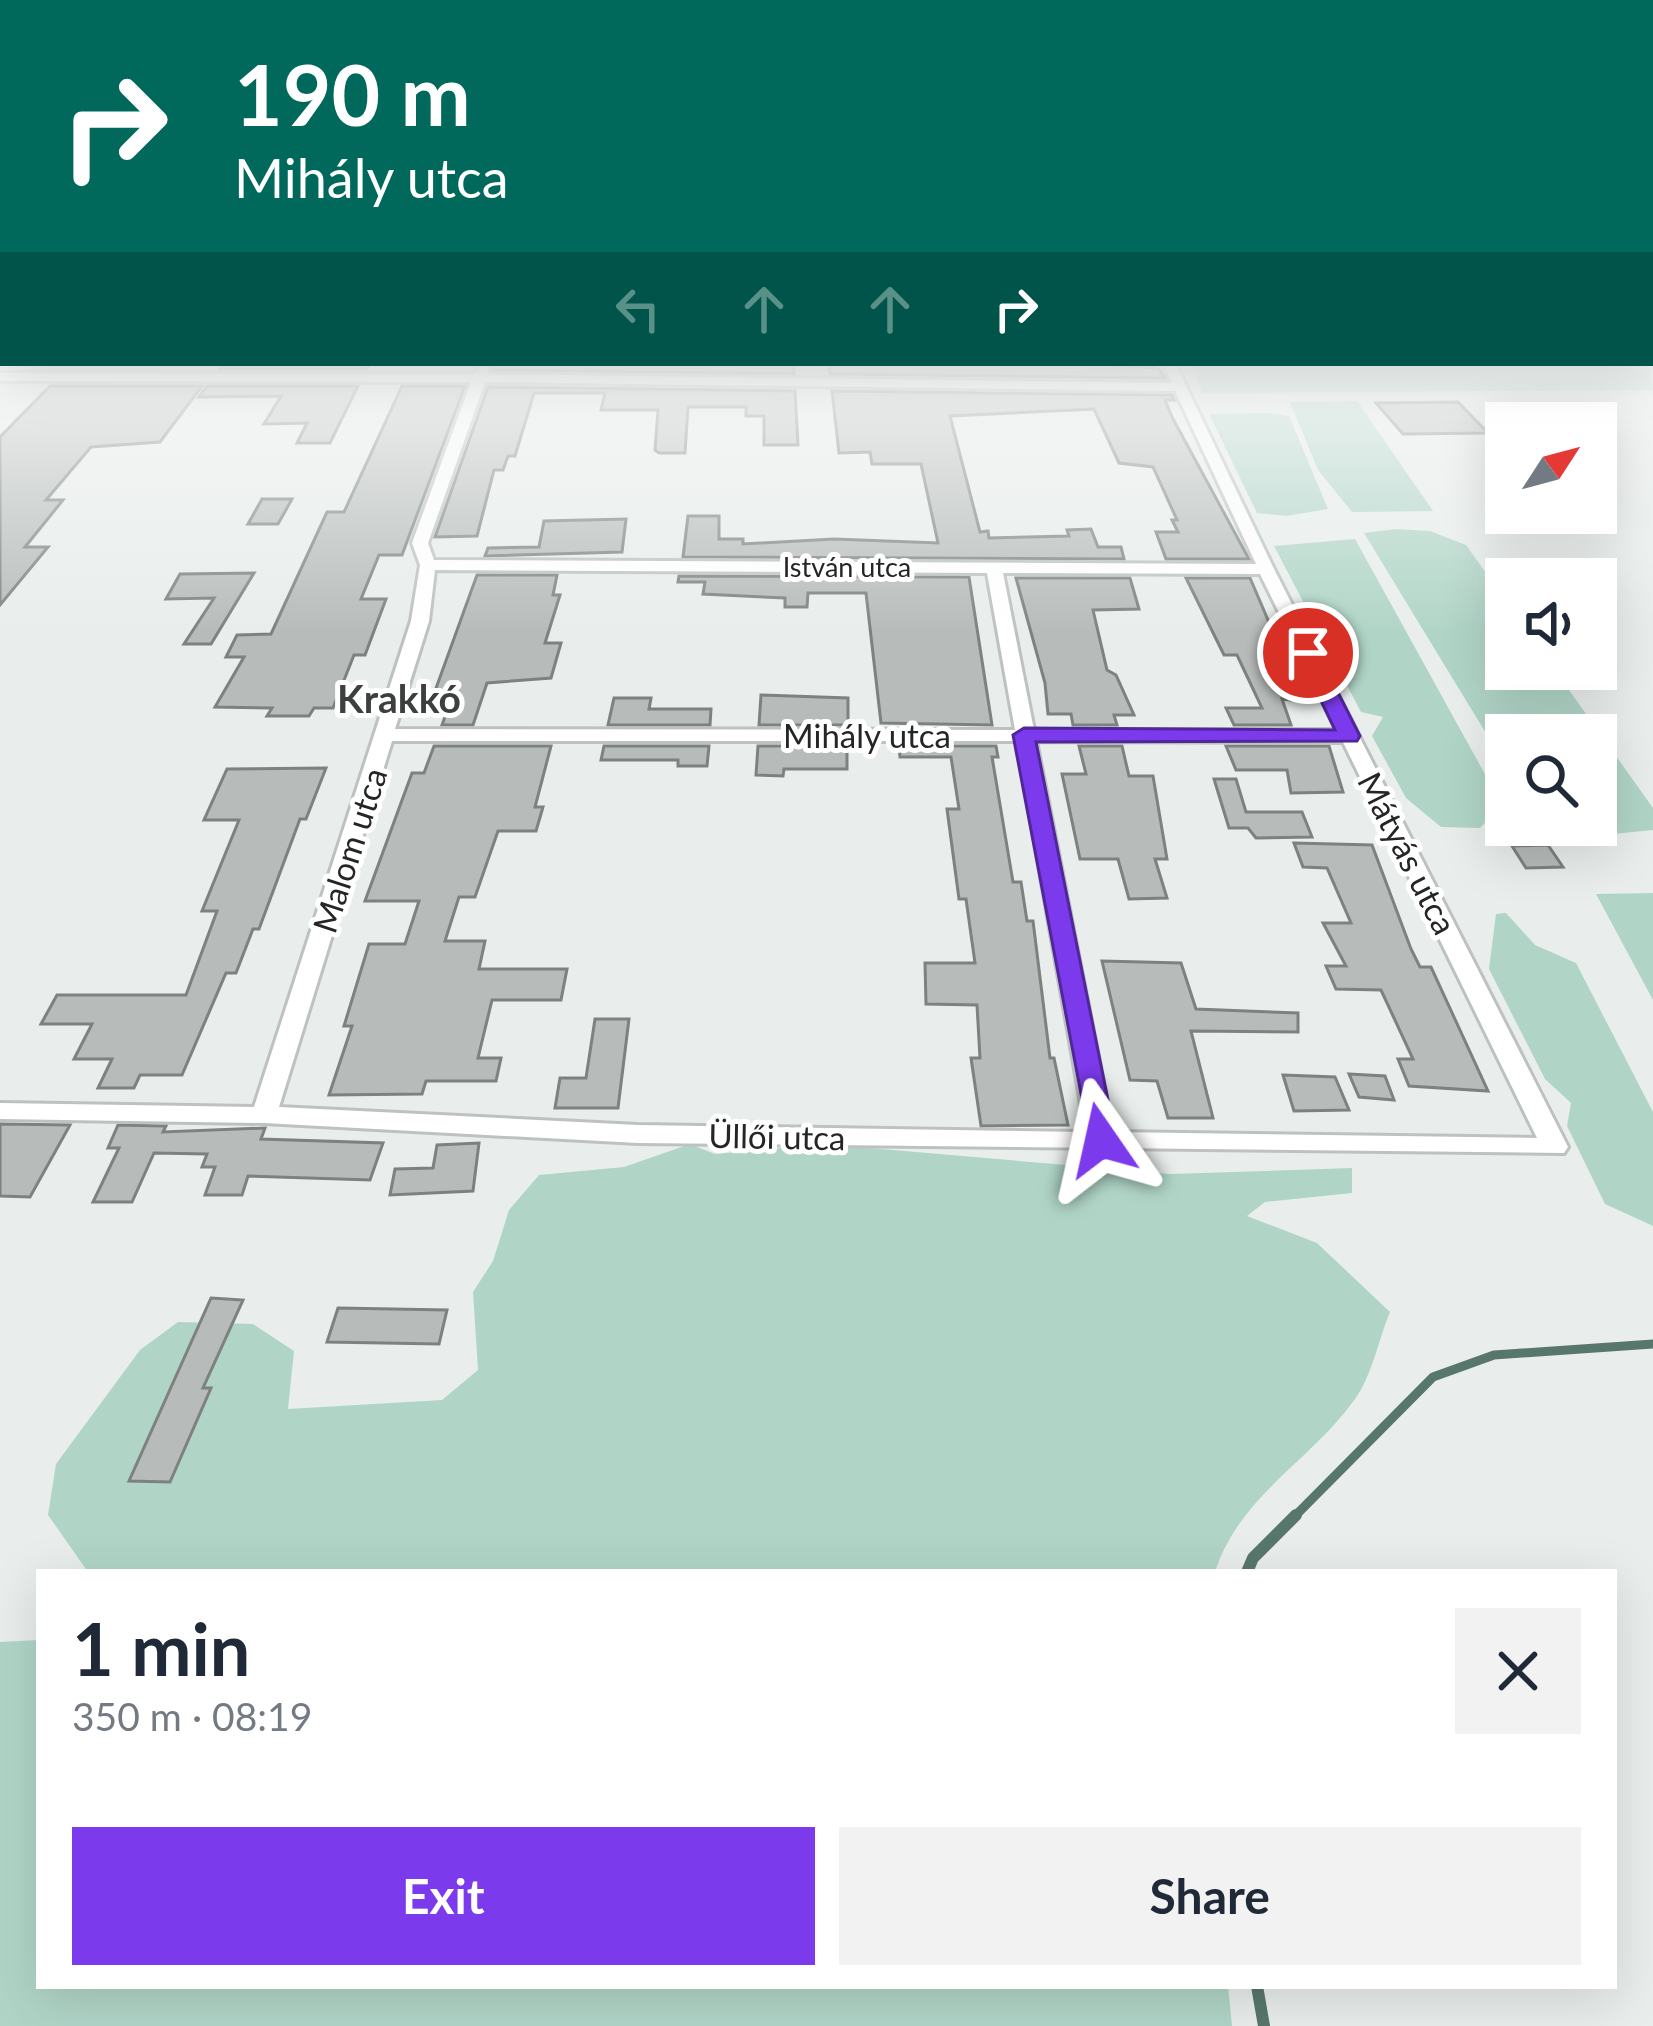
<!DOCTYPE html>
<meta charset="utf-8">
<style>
body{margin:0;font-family:Lato,sans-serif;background:#f2f2f3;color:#1f2937;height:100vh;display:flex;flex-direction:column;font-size:45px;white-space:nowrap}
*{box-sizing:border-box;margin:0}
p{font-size:39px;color:#747a83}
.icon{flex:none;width:66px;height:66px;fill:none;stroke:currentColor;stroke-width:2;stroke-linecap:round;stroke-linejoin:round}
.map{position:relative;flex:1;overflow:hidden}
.sheet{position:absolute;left:36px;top:1569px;width:1581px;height:420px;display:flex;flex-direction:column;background:#fff;border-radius:0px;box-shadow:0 12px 48px #0002}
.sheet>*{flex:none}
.top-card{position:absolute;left:0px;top:0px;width:1653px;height:366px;box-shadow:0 12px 48px #0002;background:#00695c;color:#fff;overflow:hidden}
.needle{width:78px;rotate:54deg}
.controls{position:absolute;left:1485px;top:402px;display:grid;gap:24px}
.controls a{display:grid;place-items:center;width:132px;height:132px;border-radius:0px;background:#fff;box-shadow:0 12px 48px #0002;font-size:60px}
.pin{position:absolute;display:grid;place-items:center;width:102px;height:102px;color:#fff;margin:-51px;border:6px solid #fff;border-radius:50%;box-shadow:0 3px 12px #0007}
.me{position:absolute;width:132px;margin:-66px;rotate:349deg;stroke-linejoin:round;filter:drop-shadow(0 0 9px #0008)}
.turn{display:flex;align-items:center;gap:42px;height:252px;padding:0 36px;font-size:54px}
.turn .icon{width:156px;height:156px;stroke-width:2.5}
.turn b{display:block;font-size:84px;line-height:102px}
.lanes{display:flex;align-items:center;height:114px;padding:0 36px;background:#0003;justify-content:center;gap:60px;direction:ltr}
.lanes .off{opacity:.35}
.round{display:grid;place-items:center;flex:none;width:126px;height:126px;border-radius:0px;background:#f2f2f3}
.headline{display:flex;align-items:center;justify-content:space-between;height:204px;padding:0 36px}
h1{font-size:72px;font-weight:700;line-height:90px}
.action{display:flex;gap:24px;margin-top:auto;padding:24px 36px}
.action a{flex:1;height:138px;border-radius:0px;background:#7c3aed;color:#fff;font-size:48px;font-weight:700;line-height:138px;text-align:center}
.action a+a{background:#f2f2f3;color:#1f2937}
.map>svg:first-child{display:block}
.green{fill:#b0d5c7}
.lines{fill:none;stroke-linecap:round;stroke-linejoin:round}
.stream-far1{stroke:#58776c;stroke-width:9}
.stream{stroke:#58776c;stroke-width:12}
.building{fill:#b7bcba;stroke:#7d8280;stroke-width:3}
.street-casing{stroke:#bdc2c0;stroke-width:6}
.street{fill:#fff;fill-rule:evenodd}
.route{fill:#7c3aed;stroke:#51269a;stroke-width:3}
.labels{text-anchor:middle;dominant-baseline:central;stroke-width:10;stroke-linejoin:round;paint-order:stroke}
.far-street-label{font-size:27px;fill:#242625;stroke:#fff}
.street-label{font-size:33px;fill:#242625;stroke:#fff}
.far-district-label{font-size:39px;font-weight:bold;fill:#3b3f3d;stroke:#fff}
</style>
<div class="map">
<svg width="1653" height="2026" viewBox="0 0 1653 2026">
<rect width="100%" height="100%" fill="#e9eeec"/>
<g class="green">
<path d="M1650 350 1653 390 1202 393 1191 363H1650Z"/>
<path d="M1357 401 1433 511 1352 512 1318 470 1290 402Z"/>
<path d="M1268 413 1289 416 1328 509 1286 516 1257 513 1209 414Z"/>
<path d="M1396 529 1430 531 1466 545 1506 601V669H1554L1653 808V830L1603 835 1569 825H1596V735H1506V766L1364 533Z"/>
<path d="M1355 539 1502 805 1480 828 1441 827 1406 798 1372 736 1383 717 1361 712 1274 546Z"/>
<path d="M1653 893V1000L1596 894Z"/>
<path d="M1506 913 1535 945 1576 963 1653 1112V1226L1605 1204 1567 1126 1571 1103 1545 1079 1489 969 1496 914Z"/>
<path d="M690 1144 715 1154 823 1144 1170 1174 1352 1168V1193L1265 1202 1247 1216 1317 1243 1390 1312C1379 1338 1372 1376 1355 1399 1310 1462 1240 1495 1215 1572H88L48 1515 56 1464 140 1350 178 1322 253 1324 294 1351 288 1409 442 1400 478 1370 473 1292 493 1261 509 1210 539 1175 624 1167Z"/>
<path d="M39 1640V1986H1228L1232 2026H0V1642Z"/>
</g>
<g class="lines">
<path class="stream-far1" d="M1293 1518 1433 1377 1494 1355 1653 1344"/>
<g class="stream">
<path d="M1247 1572 1253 1558 1296 1515"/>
<path d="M1257 1986 1264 2026"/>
</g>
</g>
<g class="building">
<path d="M224 363H370L367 369H220Z"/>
<path d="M490 363H793L794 374 493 370Z"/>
<path d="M829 363H1089L1158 368 1165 378 830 374Z"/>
<path d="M50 386H202L160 442 91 447 46 500H63L25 547H48L0 605V437Z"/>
<path d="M207 386H358L330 443H297L307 423 264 424 281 396 199 397Z"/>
<path d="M402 386H465L402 555H379L361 599H386L365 655H354L333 708H314L309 716H267L272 708 215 707 244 657H226L237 635 271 634 327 512H344Z"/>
<path d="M488 387 795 391 798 445H764V416H746V407H688L685 453H659L655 450 658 410H601L605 393H534L515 456H508L503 470H494L477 536 435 537Z"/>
<path d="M832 391 1172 395 1174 400H1165L1172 417 1249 559H1166L1156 532H1178L1172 520H1177L1153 467 1119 463 1094 409 950 416 980 532 988 531 989 538 1069 536 1067 530 1091 529 1098 547H1121L1124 559 683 557 688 516H719V539H743V544L834 539 938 543 921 464H872L870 452 839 453Z"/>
<path d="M1458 402 1488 433 1403 434 1376 403Z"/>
<path d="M262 499H292L278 524H248Z"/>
<path d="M626 519 622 552 485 556 488 548 539 547 544 521Z"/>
<path d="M254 573 211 644H184L214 598 166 599 180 574Z"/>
<path d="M477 575H557L553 595H560L545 643H561L551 678 487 683 473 725H442L446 714 427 713Z"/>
<path d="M679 576 969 577 992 725 881 723 866 593H808L807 607H785V598L703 594 705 582H678Z"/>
<path d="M1016 578H1130L1139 609 1093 610 1107 670 1116 675 1134 715H1114L1117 725H1073L1071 714H1048L1045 683Z"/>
<path d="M1186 578H1250L1295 683 1284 682 1292 700 1282 699 1291 725H1234L1226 708H1262L1237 655H1224Z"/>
<path d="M761 695 848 698V725H759Z"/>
<path d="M614 698H651L649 709H711L710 725H608Z"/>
<path d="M434 746H551L535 807H543L536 831H498L475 897H459L445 941H485L479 969H567L561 1000H492L478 1058H501L496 1081H426L422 1094 329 1095 352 1026H344L369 944H405L419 901H365L412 773H424Z"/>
<path d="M604 746H709L707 766H678V760H601Z"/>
<path d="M758 746H847V769H784L783 776 756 775Z"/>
<path d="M899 746H996L998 757H992L1013 882H1021L1027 921H1033L1050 1058H1054L1068 1125 981 1126 971 1058H980L977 1005 926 1004 925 963H975L966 899H959L947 809H959L951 757H900Z"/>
<path d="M1079 746H1122L1129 776H1153L1167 859H1155L1167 898 1129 899 1118 859H1080L1062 774H1086Z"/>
<path d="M1226 746H1329L1343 792 1291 793 1287 770H1236Z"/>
<path d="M326 768 306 819H300L259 929H253L236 973H226L182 1075H140L134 1088H98L112 1059H74L92 1024H41L57 995H186L217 911H202L239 820H204L227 769Z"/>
<path d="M1214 779H1236L1246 812H1302L1312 837 1256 838 1248 828H1229Z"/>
<path d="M1294 843 1372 845 1411 949 1420 967H1431L1488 1091 1409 1086 1398 1059H1413L1381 990 1336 989 1326 966H1346L1323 923H1351L1327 868 1303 867Z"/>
<path d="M1548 845 1563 867 1526 868 1512 846Z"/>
<path d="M1102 961 1181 963 1196 1009 1298 1013V1032L1191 1031 1213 1118H1168L1157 1081 1130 1080Z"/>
<path d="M595 1019H629L618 1108H555L560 1078H586Z"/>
<path d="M1349 1074 1385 1076 1394 1100 1359 1097Z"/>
<path d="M1283 1075 1335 1077 1349 1110 1294 1111Z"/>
<path d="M0 1124 70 1125 30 1197 0 1196Z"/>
<path d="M118 1125 166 1126 163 1132 265 1128 261 1139 383 1143 370 1180 248 1176 242 1195H205L215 1167H202L207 1154 154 1153 132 1202H93L119 1148H108Z"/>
<path d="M479 1143 473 1191 390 1195 395 1169 433 1168 437 1145Z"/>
<path d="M211 1298 243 1300 203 1388H211L170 1482 129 1481Z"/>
<path d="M338 1308 447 1310 439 1344 327 1342Z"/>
</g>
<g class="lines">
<defs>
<path id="street" d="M1163 363H1175L1274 569 1568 1147 1564 1153 638 1143 264 1123 0 1119V1103L254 1107 411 621 420 565 412 543 471 382 0 381V373L474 374 483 364 489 368 487 374 1172 383ZM485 382 1175 391 1256 564 434 560 428 543ZM435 570 987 573 1015 730 395 729 429 621ZM1003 573 1260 574 1337 730H1034ZM392 741H1017L1086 1132 638 1125 279 1107ZM1036 741 1343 742 1537 1138 1113 1132Z"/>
</defs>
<use href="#street" class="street-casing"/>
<use href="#street" class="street"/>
</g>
<linearGradient id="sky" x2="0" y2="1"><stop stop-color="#77aac2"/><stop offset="0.55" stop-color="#f5f7f6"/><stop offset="1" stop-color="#f5f7f6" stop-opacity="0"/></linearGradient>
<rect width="1653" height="634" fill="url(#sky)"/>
<path class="route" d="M1308 647 1318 653 1360 736 1357 741 1036 742 1116 1140 1112 1147H1091L1013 735 1024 728 1335 730 1298 653Z"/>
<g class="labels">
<g class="far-street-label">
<text x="847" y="566">István utca</text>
</g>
<g class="street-label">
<text x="867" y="735">Mihály utca</text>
<text transform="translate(349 850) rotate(-72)">Malom utca</text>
<text transform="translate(1408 853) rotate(63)">Mátyás utca</text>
<text transform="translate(777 1136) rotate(1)">Üllői utca</text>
</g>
<g class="far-district-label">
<text x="399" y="698">Krakkó</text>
</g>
</g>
</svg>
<div class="controls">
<a><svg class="needle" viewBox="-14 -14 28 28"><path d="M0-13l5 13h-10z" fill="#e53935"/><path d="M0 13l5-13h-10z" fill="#747a83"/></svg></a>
<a><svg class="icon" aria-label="sound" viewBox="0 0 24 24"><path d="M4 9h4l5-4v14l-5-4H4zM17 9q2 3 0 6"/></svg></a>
<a><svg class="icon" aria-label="search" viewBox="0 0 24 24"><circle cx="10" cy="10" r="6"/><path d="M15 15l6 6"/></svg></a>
</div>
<div class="pin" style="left:1308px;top:653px;background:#d93025"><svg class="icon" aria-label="arrive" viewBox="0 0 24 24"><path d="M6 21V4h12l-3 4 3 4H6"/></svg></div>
<svg class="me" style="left:1101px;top:1140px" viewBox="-20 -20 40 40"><path d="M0-17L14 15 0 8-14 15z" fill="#7c3aed" stroke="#fff" stroke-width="4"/></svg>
<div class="top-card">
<div class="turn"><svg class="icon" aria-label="right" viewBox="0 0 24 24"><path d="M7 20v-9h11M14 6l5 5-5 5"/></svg><div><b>190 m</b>Mihály utca</div></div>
<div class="lanes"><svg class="icon off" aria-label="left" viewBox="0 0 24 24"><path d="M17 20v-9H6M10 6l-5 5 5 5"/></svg><svg class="icon off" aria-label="ahead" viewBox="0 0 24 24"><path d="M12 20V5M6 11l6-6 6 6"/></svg><svg class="icon off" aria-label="ahead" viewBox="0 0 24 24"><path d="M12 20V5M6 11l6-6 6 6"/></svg><svg class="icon" aria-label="right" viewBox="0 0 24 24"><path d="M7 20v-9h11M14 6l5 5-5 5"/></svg></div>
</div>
<section class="sheet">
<div class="headline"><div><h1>1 min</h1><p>350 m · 08:19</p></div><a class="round"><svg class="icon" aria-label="close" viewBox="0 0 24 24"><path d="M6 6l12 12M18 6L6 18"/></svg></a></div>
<div class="action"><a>Exit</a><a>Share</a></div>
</section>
</div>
